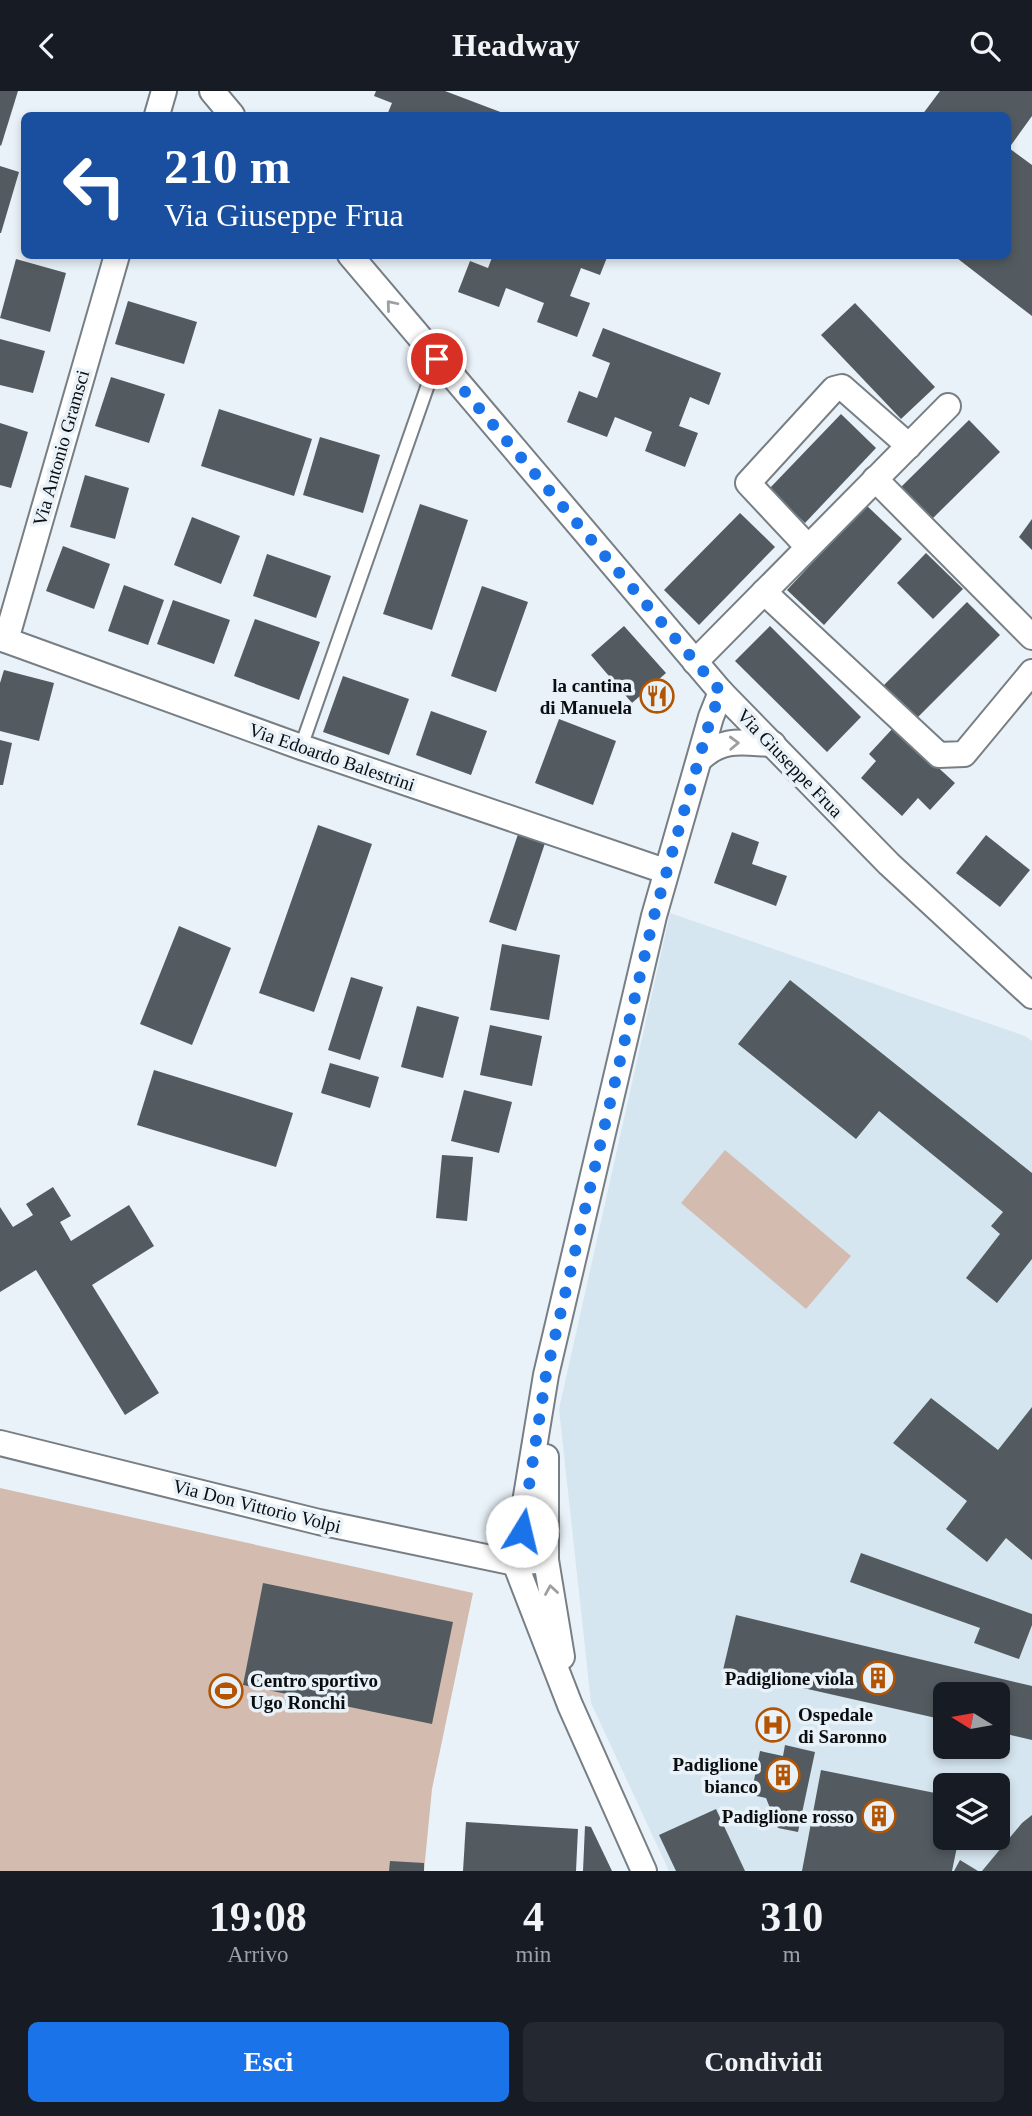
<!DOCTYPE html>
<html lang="it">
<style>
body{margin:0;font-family:Georgia,serif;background:#242831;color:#f1f3f6;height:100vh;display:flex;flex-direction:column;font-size:26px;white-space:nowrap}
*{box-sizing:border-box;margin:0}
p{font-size:23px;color:#9ea1a6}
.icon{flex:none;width:38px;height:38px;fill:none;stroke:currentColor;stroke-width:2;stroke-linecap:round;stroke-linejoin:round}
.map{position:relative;height:1780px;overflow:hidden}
.drawer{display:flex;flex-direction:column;background:#171b24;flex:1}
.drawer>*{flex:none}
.top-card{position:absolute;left:21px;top:21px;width:990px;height:147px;border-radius:10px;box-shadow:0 4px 10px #0003;background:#1a4fa0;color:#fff;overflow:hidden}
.needle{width:46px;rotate:281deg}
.controls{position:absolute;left:933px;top:1591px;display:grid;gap:14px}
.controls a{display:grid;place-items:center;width:77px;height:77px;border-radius:10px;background:#171b24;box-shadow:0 4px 10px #0003;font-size:35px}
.pin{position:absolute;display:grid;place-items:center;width:60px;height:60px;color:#fff;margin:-30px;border:4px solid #fff;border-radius:50%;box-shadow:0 2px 7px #0007}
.me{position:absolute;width:77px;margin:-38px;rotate:9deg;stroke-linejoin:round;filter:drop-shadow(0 0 5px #0008)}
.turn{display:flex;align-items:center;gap:24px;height:147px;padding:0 28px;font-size:32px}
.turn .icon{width:91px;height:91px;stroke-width:2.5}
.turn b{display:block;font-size:49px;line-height:60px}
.eta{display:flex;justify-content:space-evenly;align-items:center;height:119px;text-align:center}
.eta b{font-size:42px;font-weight:700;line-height:49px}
.cta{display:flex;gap:14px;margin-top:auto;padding:14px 28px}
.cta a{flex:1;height:80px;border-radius:10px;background:#1a73e8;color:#fff;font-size:28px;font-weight:700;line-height:80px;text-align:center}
.cta a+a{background:#242831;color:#f1f3f6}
header{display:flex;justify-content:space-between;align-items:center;height:91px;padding:0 28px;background:#171b24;font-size:32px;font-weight:700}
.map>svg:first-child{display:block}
.built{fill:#d6e6f0;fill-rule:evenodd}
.green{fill:#d3bcaf}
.building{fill:#535b60}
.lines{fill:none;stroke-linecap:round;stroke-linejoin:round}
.lane-casing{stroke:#777f85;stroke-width:16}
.street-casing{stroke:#777f85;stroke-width:28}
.lane{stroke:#fff;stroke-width:12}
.street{stroke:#fff;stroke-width:24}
.oneway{stroke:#9d9fa0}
.route{stroke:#1a73e8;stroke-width:12;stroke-dasharray:0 21.6}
.labels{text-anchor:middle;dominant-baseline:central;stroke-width:7;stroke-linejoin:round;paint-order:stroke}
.street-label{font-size:19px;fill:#0b0e11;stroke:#e9f2f8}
.poi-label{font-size:19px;font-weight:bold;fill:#0b0e11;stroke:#e9f2f8;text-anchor:end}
</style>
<header><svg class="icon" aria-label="back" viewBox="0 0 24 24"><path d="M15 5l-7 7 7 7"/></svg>Headway<svg class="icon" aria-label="search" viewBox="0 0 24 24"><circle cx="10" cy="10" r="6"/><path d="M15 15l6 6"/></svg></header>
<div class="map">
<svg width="1032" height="1780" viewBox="0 0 1032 1780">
<rect width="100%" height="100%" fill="#e9f2f8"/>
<path class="built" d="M670 822 1025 945 1032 950V1780H669L591 1612 559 1318ZM945 1603H998V1656H945ZM945 1694H998V1746H945Z"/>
<g class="green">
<path d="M725 1059 851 1165 806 1218 681 1112Z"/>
<path d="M0 1397 473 1502 432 1698 424 1780H0Z"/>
</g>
<g class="building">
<path d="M0 0H18L1 55 0 54Z"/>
<path d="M376 0H445L503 22 387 24 392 12 374 5Z"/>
<path d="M940 0H1032V25L1009 57 1032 74V225L953 164H1008V24H922Z"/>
<path d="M0 75 19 81 1 142H0Z"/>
<path d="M493 164H608L600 184 581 177 570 205 590 212 577 246 537 231 544 212 506 197 499 216 458 201 470 170 488 177Z"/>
<path d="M16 168 66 182 50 241 0 227Z"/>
<path d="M128 210 197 231 184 273 115 253Z"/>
<path d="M855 212 935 296 901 328 821 244Z"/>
<path d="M603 237 721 282 709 314 690 306 679 335 698 342 685 376 645 360 652 341 615 326 607 346 567 331 579 300 597 307 610 272 592 265Z"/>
<path d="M0 248 45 260 33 302 0 294Z"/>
<path d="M111 286 165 303 149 352 95 335Z"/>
<path d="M219 318 312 348 294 405 201 375Z"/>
<path d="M841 323 876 357 805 432 769 398Z"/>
<path d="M969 329 1000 361 931 429 900 397Z"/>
<path d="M0 332 28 341 11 397 0 394Z"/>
<path d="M320 346 380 364 363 422 303 404Z"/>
<path d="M85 384 129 397 115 448 70 436Z"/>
<path d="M420 413 468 429 432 539 383 523Z"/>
<path d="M866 414 902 448 824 534 787 499Z"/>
<path d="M740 422 775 456 699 534 664 499Z"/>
<path d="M192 426 240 445 221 493 174 474Z"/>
<path d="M1032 428V459L1019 446Z"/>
<path d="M63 455 110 473 94 518 46 500Z"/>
<path d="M926 462 963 498 933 528 897 492Z"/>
<path d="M267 463 331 485 316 527 253 505Z"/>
<path d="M124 494 164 509 148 554 108 540Z"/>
<path d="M482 495 528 511 496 601 451 585Z"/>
<path d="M173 509 230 529 214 573 157 553Z"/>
<path d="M967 511 1000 544 915 629 882 596Z"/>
<path d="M255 528 320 551 299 609 234 585Z"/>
<path d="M624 535 666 582 632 612 591 564Z"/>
<path d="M770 535 861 626 827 661 735 570Z"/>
<path d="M4 579 54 592 39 650 0 640V592Z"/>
<path d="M343 585 409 608 389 664 323 641Z"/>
<path d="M431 620 487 640 471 684 416 664Z"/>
<path d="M559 628 616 650 593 714 535 692Z"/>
<path d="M894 636 955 692 930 719 918 707 902 725 861 687 876 670 869 663Z"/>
<path d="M0 649 12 652 3 694H0Z"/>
<path d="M318 734 372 753 314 921 259 902Z"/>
<path d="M519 740 546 749 516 840 489 831Z"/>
<path d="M732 741 759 751 752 773 787 785 776 815 714 792Z"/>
<path d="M986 744 1030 779 1000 816 956 782Z"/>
<path d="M179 835 231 857 192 954 140 933Z"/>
<path d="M502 853 560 864 549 929 490 919Z"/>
<path d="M351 886 383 896 360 969 328 959Z"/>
<path d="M790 889 1032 1082V1168L997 1212 966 1187 1000 1143 991 1135 1003 1121 879 1020 856 1048 738 953Z"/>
<path d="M417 915 459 926 443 987 401 976Z"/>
<path d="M490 934 542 945 532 995 480 984Z"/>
<path d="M330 972 379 986 370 1017 321 1002Z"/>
<path d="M154 979 293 1022 276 1076 137 1034Z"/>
<path d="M464 999 512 1011 499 1062 451 1050Z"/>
<path d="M442 1064 473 1066 467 1130 436 1127Z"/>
<path d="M53 1096 71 1125 60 1131 71 1150 129 1114 154 1155 92 1194 159 1302 125 1324 36 1179 0 1201V1116L13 1136 33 1124 26 1113Z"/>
<path d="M931 1307 998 1359 1032 1316V1469L1006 1447 987 1471 946 1438 967 1410 893 1352Z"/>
<path d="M861 1462 1032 1523V1534L1019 1568 974 1552 980 1537 850 1491Z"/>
<path d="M263 1492 453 1531 432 1633 243 1594Z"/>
<path d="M736 1524 1032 1595V1649L998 1641V1603H945V1629L723 1579Z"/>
<path d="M785 1654 815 1661 798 1741 778 1737 766 1707 751 1704 760 1660 783 1665Z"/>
<path d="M821 1679 945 1704V1746H959L952 1780H802Z"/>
<path d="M716 1718 745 1780H676L659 1744Z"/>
<path d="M1032 1724V1780H982L1022 1732Z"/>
<path d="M466 1731 578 1738 576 1780H463Z"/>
<path d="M585 1735 591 1736 612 1780H583Z"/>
<path d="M960 1769 978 1780H954Z"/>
<path d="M390 1770 424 1772V1780H389Z"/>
</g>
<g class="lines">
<defs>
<path id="lane" d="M301 656 437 268"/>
<g id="street">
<path d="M212 0 232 24"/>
<path d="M157 24 164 0"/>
<path d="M350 164 721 601 889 773 1032 905"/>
<path d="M875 388 1032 546"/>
<path d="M808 456 748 392 834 298 842 296 909 355"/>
<path d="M764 501 939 664 964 663 1032 581"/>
<path d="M0 547 301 656 665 780"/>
<path d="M6 549 117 164"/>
<path d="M695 571 948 315"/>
<path d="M701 667C724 646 743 652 773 653"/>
<path d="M0 1352 319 1431 515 1472 546 1469"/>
<path d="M546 1366V1469L562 1566"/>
<path d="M644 1780 570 1614 515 1472 546 1284 654 825 711 626 721 601"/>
</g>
</defs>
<use href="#lane" class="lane-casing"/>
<use href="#street" class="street-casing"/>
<use href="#lane" class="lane"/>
<use href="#street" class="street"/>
</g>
<defs><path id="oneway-chevron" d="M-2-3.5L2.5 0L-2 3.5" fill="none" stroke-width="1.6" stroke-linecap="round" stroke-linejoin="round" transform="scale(1.75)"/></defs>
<g class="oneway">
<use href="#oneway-chevron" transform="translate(391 214) rotate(-130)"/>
<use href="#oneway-chevron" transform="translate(734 652) rotate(-2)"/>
<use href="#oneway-chevron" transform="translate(551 1499) rotate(-99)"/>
</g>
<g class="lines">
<path class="route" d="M437 268 721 601 711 626 654 825 546 1284 522 1440"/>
</g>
<defs>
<symbol id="restaurant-ring" viewBox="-11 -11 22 22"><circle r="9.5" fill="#e9f2f8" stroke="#b25401" stroke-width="1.5"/><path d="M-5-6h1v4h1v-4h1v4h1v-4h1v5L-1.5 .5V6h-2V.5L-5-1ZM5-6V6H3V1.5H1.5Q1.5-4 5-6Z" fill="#b25401"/></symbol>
<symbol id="building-ring" viewBox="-11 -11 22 22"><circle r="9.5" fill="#e9f2f8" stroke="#b25401" stroke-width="1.5"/><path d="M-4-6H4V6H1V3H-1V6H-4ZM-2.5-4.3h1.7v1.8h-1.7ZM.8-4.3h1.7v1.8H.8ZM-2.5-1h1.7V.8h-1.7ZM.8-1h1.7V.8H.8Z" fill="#b25401"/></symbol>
<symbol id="stadium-ring" viewBox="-11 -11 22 22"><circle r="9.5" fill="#e9f2f8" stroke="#b25401" stroke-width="1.5"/><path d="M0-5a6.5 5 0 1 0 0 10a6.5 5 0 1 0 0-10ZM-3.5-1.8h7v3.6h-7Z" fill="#b25401"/></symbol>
<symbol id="hospital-ring" viewBox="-11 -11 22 22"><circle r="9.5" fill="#e9f2f8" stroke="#b25401" stroke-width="1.5"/><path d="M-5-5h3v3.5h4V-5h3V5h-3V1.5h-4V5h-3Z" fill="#b25401"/></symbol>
</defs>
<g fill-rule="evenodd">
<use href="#restaurant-ring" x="638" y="586" width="38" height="38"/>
<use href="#building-ring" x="859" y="1568" width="38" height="38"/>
<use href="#stadium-ring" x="207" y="1581" width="38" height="38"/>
<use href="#hospital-ring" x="754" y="1615" width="38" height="38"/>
<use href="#building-ring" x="764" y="1665" width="38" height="38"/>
<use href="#building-ring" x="860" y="1706" width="38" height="38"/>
</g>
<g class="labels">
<g class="street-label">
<text transform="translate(61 357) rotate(-74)">Via Antonio Gramsci</text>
<text transform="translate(332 666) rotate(19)">Via Edoardo Balestrini</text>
<text transform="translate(790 672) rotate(46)">Via Giuseppe Frua</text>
<text transform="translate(257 1415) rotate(14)">Via Don Vittorio Volpi</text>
</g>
<g class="poi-label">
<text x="632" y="594">la cantina<tspan x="632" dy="22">di Manuela</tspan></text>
<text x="854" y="1587">Padiglione viola</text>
<text x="250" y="1589" text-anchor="start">Centro sportivo<tspan x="250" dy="22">Ugo Ronchi</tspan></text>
<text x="798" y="1623" text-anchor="start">Ospedale<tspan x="798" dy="22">di Saronno</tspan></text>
<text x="758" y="1673">Padiglione<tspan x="758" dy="22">bianco</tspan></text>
<text x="854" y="1725">Padiglione rosso</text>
</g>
</g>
</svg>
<div class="controls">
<a><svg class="needle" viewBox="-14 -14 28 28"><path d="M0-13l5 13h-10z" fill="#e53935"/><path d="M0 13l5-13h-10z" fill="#9ea1a6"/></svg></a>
<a><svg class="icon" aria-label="layers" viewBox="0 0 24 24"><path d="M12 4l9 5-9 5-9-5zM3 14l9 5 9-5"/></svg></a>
</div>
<div class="pin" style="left:437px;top:268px;background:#d93025"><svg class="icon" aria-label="arrive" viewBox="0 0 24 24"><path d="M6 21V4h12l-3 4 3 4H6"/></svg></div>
<svg class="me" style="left:522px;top:1440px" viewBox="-20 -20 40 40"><circle r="19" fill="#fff"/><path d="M0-13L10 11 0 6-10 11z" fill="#1a73e8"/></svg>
<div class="top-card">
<div class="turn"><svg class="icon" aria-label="left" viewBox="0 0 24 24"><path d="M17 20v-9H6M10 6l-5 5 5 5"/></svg><div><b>210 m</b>Via Giuseppe Frua</div></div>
</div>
</div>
<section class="drawer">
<div class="eta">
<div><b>19:08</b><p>Arrivo</p></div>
<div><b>4</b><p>min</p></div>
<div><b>310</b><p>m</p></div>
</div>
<div class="cta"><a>Esci</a><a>Condividi</a></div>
</section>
